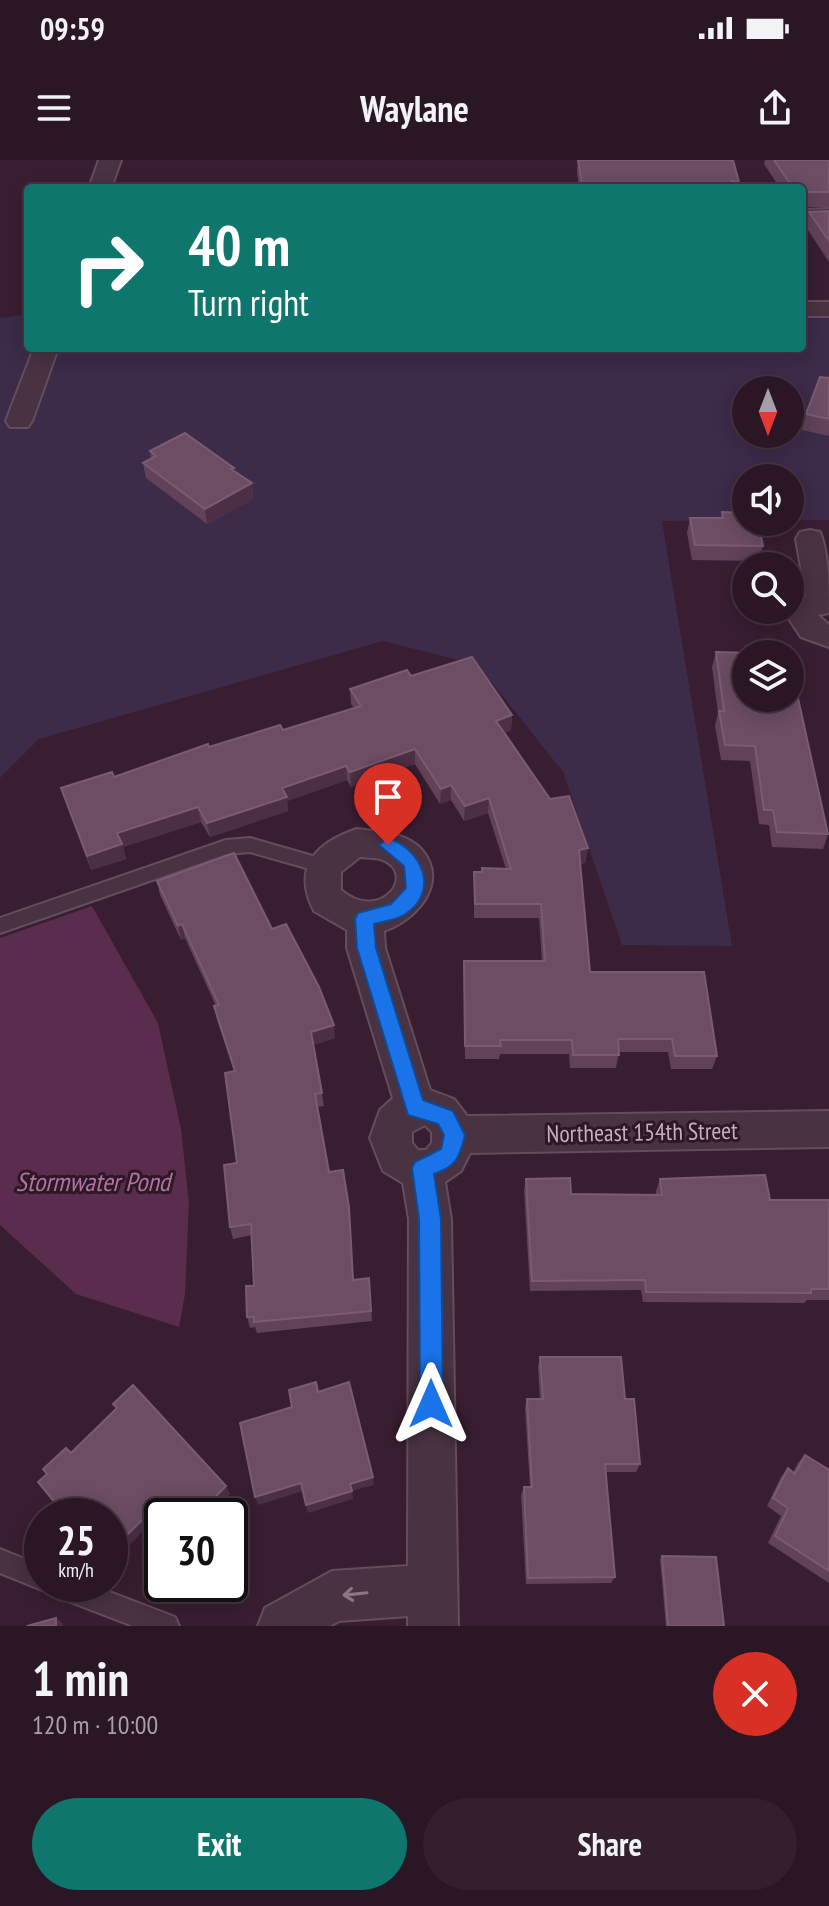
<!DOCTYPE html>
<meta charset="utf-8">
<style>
body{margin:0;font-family:"PT Sans Narrow",sans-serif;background:#331f2d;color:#f1f3f6;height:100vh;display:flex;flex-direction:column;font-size:30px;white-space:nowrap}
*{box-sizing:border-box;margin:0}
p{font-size:26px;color:#a69fa7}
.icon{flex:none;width:44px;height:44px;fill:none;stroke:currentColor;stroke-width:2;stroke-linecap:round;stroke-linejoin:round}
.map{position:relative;height:1466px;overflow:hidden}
.side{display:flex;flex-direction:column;background:#2b1625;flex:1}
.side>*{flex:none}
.guide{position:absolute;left:24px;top:24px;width:782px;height:168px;border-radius:8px;box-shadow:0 4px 20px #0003,0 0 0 2px #473542;background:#0f766e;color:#fff;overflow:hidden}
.needle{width:52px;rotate:180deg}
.tools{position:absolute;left:732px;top:216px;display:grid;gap:16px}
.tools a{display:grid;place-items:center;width:72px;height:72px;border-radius:50%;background:#2b1625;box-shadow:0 4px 20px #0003,0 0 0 2px #473542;font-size:40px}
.speed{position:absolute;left:24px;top:1338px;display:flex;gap:16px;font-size:40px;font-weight:700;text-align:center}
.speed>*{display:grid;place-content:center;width:104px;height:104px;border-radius:50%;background:#2b1625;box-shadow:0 4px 20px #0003,0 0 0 2px #473542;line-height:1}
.speed small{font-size:20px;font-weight:400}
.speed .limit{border:4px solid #111;border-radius:12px;background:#fff;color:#111}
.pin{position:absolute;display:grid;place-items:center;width:68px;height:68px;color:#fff;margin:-82px -34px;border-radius:50% 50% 50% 0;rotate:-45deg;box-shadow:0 0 8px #0007}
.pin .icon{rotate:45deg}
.me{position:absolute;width:88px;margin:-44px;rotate:0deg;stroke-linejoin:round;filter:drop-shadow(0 0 6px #0008)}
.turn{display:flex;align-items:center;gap:28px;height:168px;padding:0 32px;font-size:36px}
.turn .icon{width:104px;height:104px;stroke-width:2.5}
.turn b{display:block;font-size:56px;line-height:68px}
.round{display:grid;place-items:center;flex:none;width:84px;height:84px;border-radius:42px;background:#331f2d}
.summary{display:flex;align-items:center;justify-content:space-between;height:136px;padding:0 32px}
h1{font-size:48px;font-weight:600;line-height:60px}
.cta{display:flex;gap:16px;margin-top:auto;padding:16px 32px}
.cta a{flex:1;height:92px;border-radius:48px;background:#0f766e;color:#fff;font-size:32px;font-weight:600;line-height:92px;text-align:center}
.cta a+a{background:#331f2d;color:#f1f3f6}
.status{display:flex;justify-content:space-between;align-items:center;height:56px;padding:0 40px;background:#2b1625;direction:ltr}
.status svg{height:22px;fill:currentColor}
header{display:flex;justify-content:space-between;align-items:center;height:104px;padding:0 32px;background:#2b1625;font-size:36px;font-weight:600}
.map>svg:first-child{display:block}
.green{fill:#3c2b49;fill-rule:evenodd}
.water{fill:#5a2c4d}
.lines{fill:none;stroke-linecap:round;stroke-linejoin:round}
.service-casing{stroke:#644d5d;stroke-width:4}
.minor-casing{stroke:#644d5d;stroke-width:4}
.service{fill:#493242;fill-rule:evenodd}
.minor{fill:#493242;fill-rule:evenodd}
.wall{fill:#614259}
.shaded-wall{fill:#4c2f44}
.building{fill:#6c4d64;stroke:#7a5c72;stroke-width:2}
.oneway{stroke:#8e7586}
.route{fill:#1a73e8;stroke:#114b97;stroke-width:2}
.labels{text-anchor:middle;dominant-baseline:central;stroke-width:6;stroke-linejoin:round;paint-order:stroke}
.street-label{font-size:24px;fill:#c6acbe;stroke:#2d1827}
.water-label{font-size:26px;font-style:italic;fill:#b172a0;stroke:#2d1827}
</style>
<div class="status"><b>09:59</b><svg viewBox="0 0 49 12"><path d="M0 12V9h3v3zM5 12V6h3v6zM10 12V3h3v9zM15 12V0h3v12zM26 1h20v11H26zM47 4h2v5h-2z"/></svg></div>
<header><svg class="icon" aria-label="menu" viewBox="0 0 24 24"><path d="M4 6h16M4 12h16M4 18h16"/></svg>Waylane<svg class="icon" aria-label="share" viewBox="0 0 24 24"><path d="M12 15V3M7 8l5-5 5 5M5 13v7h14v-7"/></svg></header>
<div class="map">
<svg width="829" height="1466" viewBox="0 0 829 1466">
<rect width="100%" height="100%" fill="#391e31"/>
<path class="green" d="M802 149H829V360H790V318H746V360L662 361 732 786 622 785 563 612 478 505 383 481 39 579 0 618V158L28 154V188H802ZM746 230H790V274H746Z"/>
<path class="water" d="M92 746 158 863 181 969 189 1043 185 1134 179 1167 76 1134 0 1065V778Z"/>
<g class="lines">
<defs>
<g id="service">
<path d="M250 678 330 701 333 706 330 711 324 713 250 692 227 694 0 773V758L226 680Z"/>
<path d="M0 1389 42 1406V1424H89L175 1457 179 1466H133L47 1433 46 1429 42 1430 0 1413Z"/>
</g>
<g id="minor">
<path d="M99 0H121L111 28H89Z"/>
<path d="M829 49V63L802 64V50Z"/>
<rect x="802" y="142" width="27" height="14"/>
<path d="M34 188H58L32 261 28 267H10L6 261Z"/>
<path d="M810 370 820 372C829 394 829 428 829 453L818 455 829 465V487L801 477 787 456 797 439 806 436 796 379 800 372Z"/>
<path d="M357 669C379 672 406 672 422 690 450 723 415 761 384 771L385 788 430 930 454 939 467 956 829 951V987L470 993 461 1011 445 1022 451 1059 458 1466H408V1456L339 1461 330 1466H258L265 1448 332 1411 408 1406 409 1059 403 1023 383 1011 370 978 380 950 393 938 347 788V770L314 751C292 708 315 683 357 669ZM360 697C368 698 378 697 385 701 416 716 380 763 341 730V712ZM425 965 432 972V983L426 990H418L412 983V972Z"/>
</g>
</defs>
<use href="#service" class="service-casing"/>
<use href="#minor" class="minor-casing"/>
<use href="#service" class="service"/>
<use href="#minor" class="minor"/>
</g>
<g class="wall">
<path d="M578 0 739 22 738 28H579L577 13Z"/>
<path d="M765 0H829V47H802V28H780L764 4Z"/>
<path d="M829 51V102L806 67 809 52Z"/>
<path d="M829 218V276L802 270 806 254Z"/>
<path d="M150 291 234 311 252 323 253 339 207 364 146 318 143 303 151 299Z"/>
<path d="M722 352 763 386 759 401 692 400 687 373 690 358H720Z"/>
<path d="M716 492 828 674 823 689 772 687 769 665 759 664 750 601 721 600 715 566 718 553 712 507Z"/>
<path d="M411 516 512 555 511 570 505 572 550 639 588 688 585 703 580 704 590 812 717 896 712 909H671L668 892H619L616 908H570L569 894H500L499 899H465L464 801H542L539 758H474V712L506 709 488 653 464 661 451 640 440 644 415 604 351 627 347 620 287 641 288 651 210 677 201 662 123 687 126 699 91 710 61 628 114 617 209 587 283 570 354 548 351 544 350 529Z"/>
<path d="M157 721 272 769 335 878 313 885 324 946 318 947 329 1012 354 1120 369 1118 372 1161 257 1173 255 1167 250 1168 247 1157 254 1126 252 1075 233 1079 230 1067 237 1003 234 911 217 860 214 846H216L185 778 181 780 160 735Z"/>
<path d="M526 1019 571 1034 656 1035V1031L660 1019 770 1040H829V1140H807L804 1143 643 1142 641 1130 530 1131 524 1030Z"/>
<path d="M540 1197 625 1239 640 1304 636 1312H606L615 1417 611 1423 526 1424 521 1335 524 1327H530L525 1248 527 1239H540L538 1207Z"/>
<path d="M805 1295 829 1310V1423L768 1383 781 1356 767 1346 781 1317 788 1308 793 1312 798 1303Z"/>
<path d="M662 1396 724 1466H666L660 1399Z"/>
</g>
<g class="shaded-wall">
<path d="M252 323 253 339 207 364 205 349Z"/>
<path d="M512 555 511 570 495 576 496 561Z"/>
<path d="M415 589V604L351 627 350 612Z"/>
<path d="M346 606 347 620 287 641 288 651 210 677 207 663 282 628Z"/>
<path d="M451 625V640L440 644 441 629Z"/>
<path d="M489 638 488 653 464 661 465 646Z"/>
<path d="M198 647 201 662 123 687 126 699 91 710 87 696 117 673Z"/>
<path d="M588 688 585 703 577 704 579 690Z"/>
<path d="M182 764 185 778 181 780 178 766Z"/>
<path d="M334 865 335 878 312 885 311 872Z"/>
<path d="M373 1317 374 1325 351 1331 350 1324Z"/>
<path d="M301 1323 303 1331 258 1345 255 1337Z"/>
<path d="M226 1326 230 1334 209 1356H197Z"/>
<path d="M352 1331 353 1339 308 1353 306 1345Z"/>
<path d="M155 1347 160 1354 110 1405V1392Z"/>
<path d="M56 1458 63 1464V1466H56Z"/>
</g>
<g class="building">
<path d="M578 0H733L739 22 731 21 732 25 684 24V28H611L582 25Z"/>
<path d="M774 0H829V32H805L802 42V28H793Z"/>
<path d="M829 51V81L809 52Z"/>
<path d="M820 217 829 218V259L806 254Z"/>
<path d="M185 273 234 308 231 309 252 323 205 349 143 303 156 296 150 291Z"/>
<path d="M722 352 746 353V362H758L763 386 695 385 690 358H723Z"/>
<path d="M716 492 788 494H746V538H790V502L828 674 777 672 773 650H764L755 586 725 585 719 551H724Z"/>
<path d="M472 497 512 555 496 561 550 639 569 636 588 688 579 690 590 812H704L717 896H675L672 879H618L619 895H573L572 880H500L501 886H465L464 801H545L541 744H475L474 712H482V708L511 709 489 638 465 646 451 625 441 629 415 589 350 612 346 606 282 628 287 637 207 663 198 647 117 673 122 684 87 696 61 628 112 612 114 617 208 584 209 587 280 565 283 570 361 546 350 529 407 510 411 516Z"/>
<path d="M234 693 272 769 286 764 319 827 334 865 311 872 322 933 315 934 329 1012 343 1010 349 1047 353 1120 369 1118 371 1151 254 1162V1157H247L246 1126H254L251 1064 230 1067 224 1005 237 1003 225 913 235 911 214 846 219 845 182 764 178 766 157 721Z"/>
<path d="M765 1015 770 1040H829V1129H811V1133L646 1132 645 1120 532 1121 526 1019 570 1018 571 1034 662 1035 660 1019Z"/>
<path d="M540 1197H621L625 1239H634L640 1304H605L615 1417 528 1418 524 1327H532L527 1239H543Z"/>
<path d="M316 1222 318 1232 349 1222 373 1317 350 1324 352 1331 306 1345 301 1323 255 1337 240 1263 292 1247 289 1230Z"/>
<path d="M133 1225 226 1326 197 1356H163L155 1347 110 1392V1356H66L38 1322 47 1314 43 1309 66 1288 71 1293 117 1248 113 1244Z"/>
<path d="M805 1295 829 1310V1411L775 1376 788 1348 773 1338 788 1308 795 1314Z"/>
<path d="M662 1396 716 1397 724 1466H668Z"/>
<path d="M56 1458V1466H27Z"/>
</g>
<defs><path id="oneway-shaft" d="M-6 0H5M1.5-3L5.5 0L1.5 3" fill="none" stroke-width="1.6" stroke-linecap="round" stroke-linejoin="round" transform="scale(2)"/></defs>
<use class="oneway" href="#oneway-shaft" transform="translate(355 1434) rotate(174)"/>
<path class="route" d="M388 678C422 689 441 732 404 755 396 760 384 761 374 764L376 788 423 940 453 951 465 975C460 997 456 1007 434 1014L441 1059 443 1244 440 1252 431 1256 423 1252 420 1244 419 1059 412 1008 415 1002 441 989 444 975 438 964 408 955 357 788 355 759 358 753 391 744 406 728 404 706 379 685Z"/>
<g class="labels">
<g class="street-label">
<text transform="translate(642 972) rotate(-1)">Northeast 154th Street</text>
</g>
<g class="water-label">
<text x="93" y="1021">Stormwater Pond</text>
</g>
</g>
</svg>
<div class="tools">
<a><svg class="needle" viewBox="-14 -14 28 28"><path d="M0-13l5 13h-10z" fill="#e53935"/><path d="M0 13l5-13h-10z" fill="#a69fa7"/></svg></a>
<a><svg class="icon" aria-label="sound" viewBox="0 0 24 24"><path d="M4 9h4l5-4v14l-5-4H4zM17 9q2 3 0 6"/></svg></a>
<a><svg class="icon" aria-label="search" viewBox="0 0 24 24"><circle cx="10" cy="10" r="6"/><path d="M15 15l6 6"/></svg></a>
<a><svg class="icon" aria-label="layers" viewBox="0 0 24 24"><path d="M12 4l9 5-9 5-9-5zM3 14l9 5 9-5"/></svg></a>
</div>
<div class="speed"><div>25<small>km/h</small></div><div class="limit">30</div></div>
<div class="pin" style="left:388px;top:685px;background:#d93025"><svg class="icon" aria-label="arrive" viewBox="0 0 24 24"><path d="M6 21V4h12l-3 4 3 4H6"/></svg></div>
<svg class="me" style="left:431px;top:1244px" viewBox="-20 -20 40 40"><path d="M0-17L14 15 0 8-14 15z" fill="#1a73e8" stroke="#fff" stroke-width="4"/></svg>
<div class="guide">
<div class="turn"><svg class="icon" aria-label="right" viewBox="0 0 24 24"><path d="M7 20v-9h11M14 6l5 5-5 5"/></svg><div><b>40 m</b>Turn right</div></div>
</div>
</div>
<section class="side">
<div class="summary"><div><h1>1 min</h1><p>120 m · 10:00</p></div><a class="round" style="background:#d93025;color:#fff"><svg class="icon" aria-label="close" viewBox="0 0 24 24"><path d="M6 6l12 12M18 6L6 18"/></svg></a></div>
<div class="cta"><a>Exit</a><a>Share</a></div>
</section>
